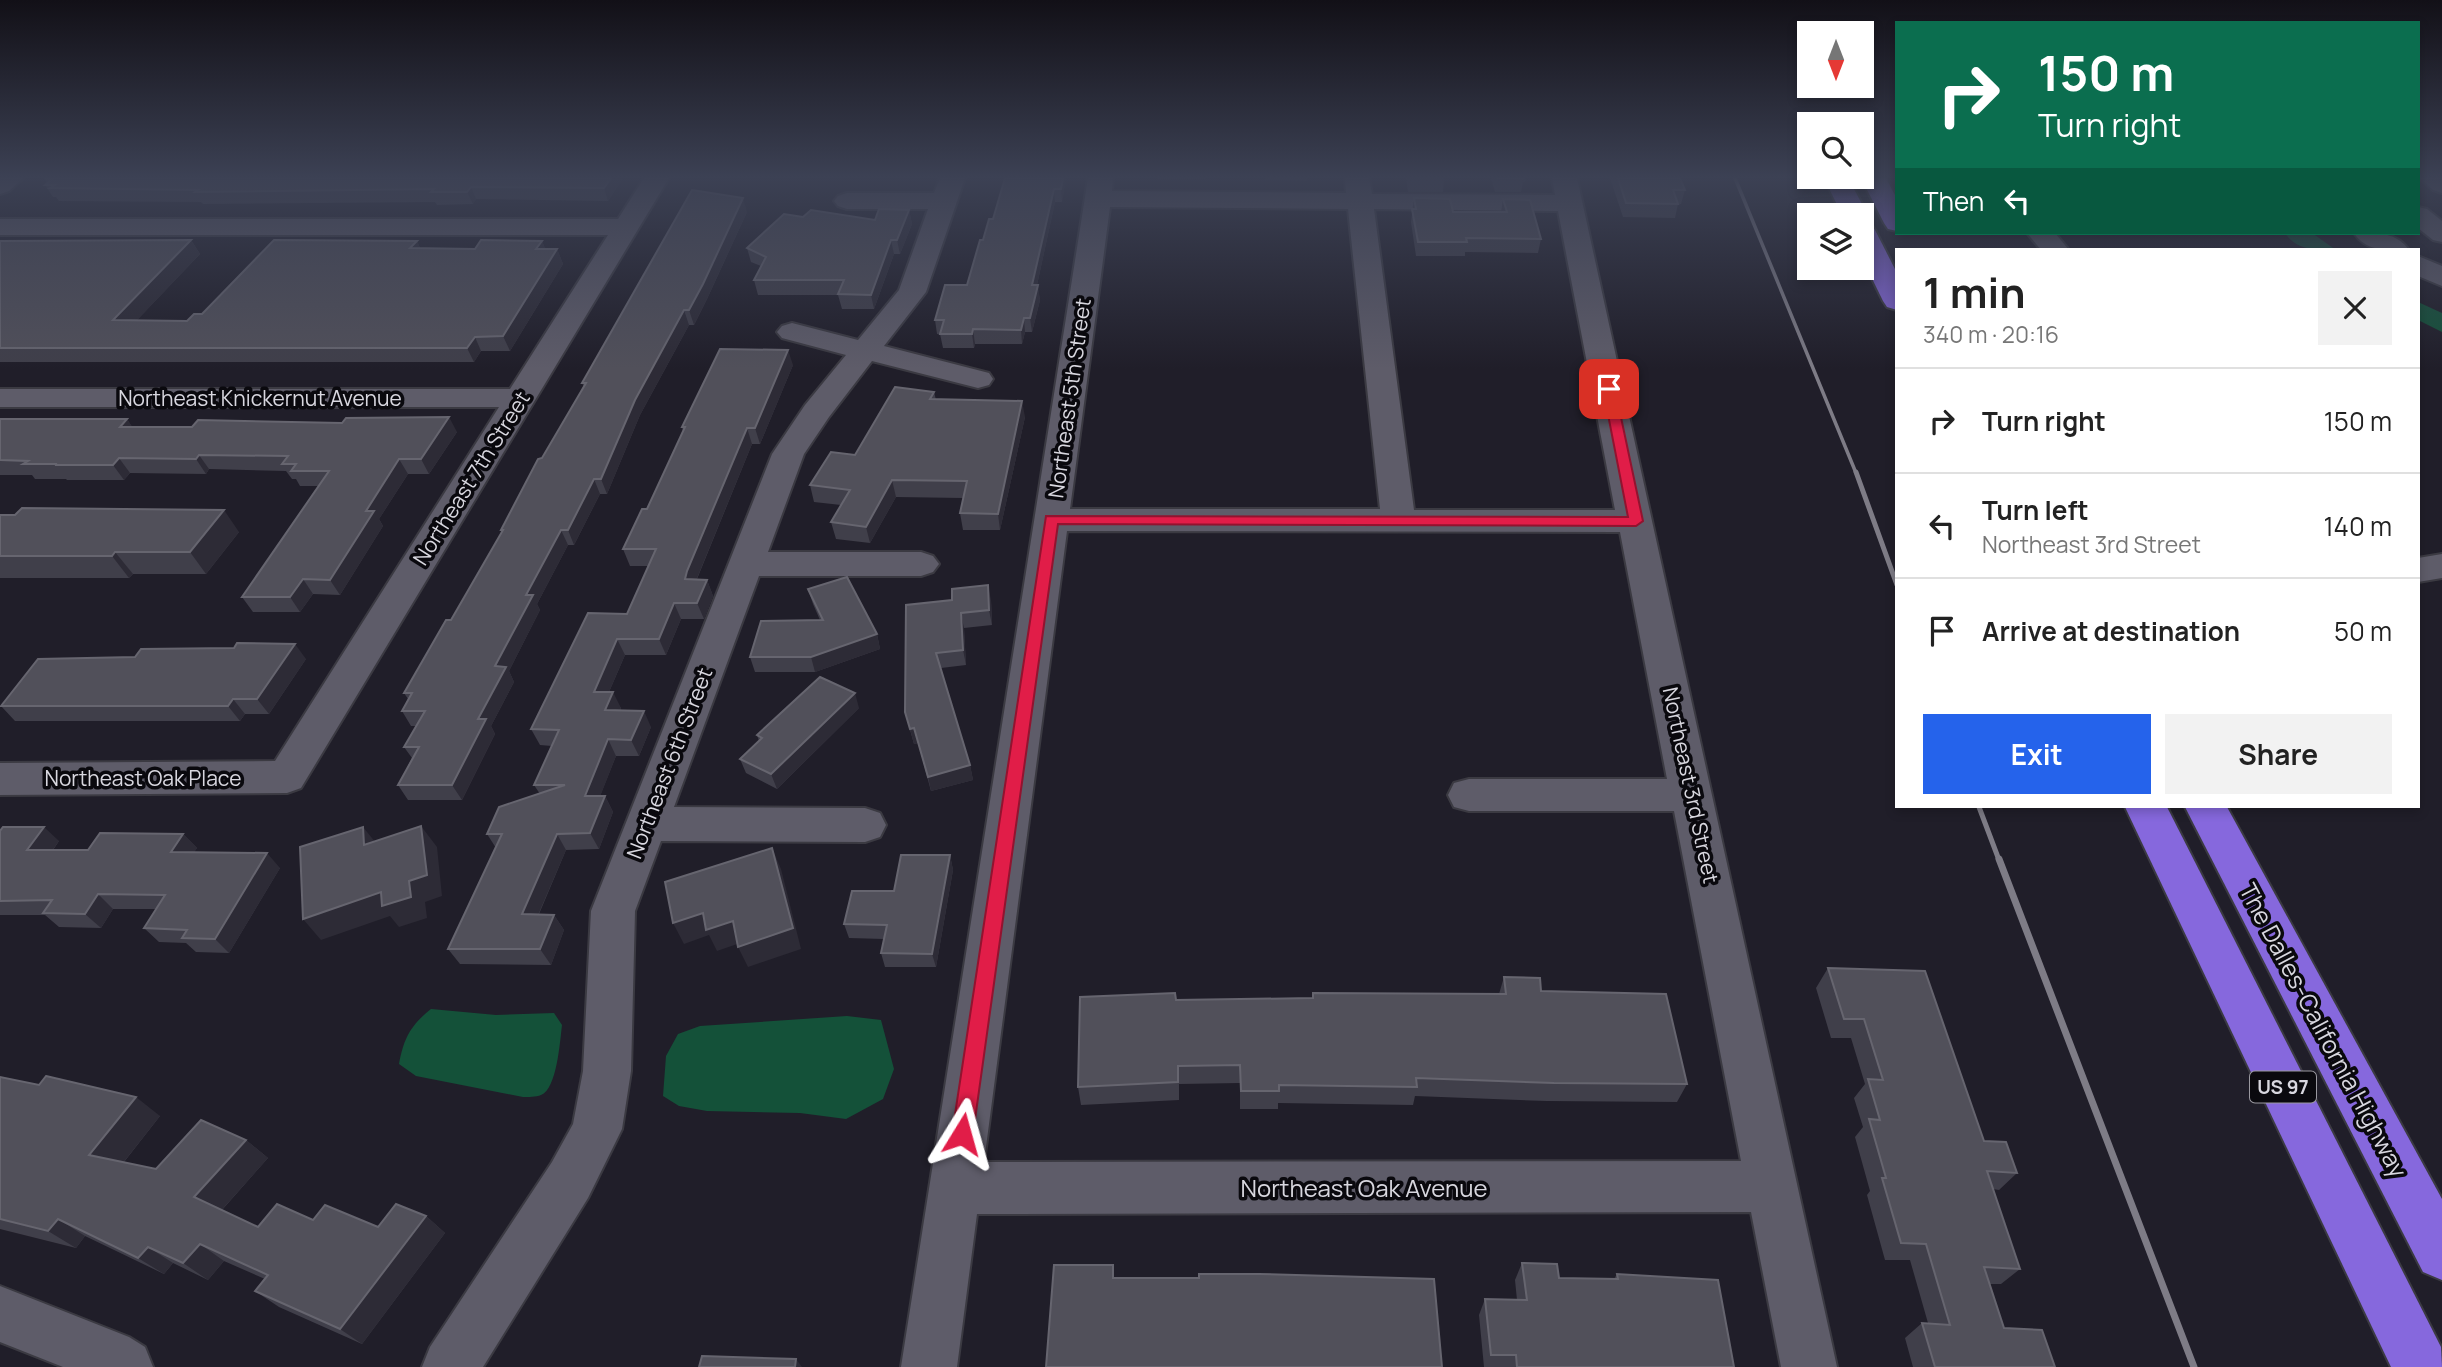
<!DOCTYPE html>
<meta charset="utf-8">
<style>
body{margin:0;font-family:Manrope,sans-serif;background:#f2f2f2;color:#222;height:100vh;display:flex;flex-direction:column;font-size:26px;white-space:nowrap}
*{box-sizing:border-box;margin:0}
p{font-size:23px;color:#767676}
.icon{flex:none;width:38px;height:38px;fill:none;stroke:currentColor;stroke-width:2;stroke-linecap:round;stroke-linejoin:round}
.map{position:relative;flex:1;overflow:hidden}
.drawer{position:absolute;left:1895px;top:248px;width:525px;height:560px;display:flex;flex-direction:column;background:#fff;border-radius:0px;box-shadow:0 4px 10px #0003}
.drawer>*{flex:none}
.hud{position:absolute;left:1895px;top:21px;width:525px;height:214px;border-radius:0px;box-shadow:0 4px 10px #0003;background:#0b6e4f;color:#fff;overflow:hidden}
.needle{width:46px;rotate:180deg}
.controls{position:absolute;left:1797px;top:21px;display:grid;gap:14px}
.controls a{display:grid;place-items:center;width:77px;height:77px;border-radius:0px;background:#fff;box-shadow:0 4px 10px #0003;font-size:35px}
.pin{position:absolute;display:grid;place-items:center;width:60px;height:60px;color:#fff;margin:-30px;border-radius:14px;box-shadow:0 4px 10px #0006}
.me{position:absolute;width:77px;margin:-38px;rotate:8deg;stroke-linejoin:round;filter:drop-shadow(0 0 5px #0008)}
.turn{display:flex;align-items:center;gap:24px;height:147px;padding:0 28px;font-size:32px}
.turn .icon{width:91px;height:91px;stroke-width:2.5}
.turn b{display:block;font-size:49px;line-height:60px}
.then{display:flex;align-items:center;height:66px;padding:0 28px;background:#0003;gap:14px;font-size:26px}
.round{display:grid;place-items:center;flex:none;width:74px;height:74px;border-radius:0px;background:#f2f2f2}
.head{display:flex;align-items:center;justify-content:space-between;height:119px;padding:0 28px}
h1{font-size:42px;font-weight:700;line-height:52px}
.cta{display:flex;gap:14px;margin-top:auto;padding:14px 28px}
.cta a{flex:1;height:80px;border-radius:0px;background:#2563eb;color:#fff;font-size:28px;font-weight:700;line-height:80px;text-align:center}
.cta a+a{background:#f2f2f2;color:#222}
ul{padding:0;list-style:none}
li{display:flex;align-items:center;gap:21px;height:105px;padding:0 28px;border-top:2px solid #e0e0e0}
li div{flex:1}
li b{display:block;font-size:26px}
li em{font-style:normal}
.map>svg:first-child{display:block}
.water{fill:#145139}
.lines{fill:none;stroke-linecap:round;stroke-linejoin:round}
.canal{fill:#145139;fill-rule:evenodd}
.minor-casing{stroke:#3b3a42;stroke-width:4}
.highway-casing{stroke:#3b3a42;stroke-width:4}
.minor{fill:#5e5c69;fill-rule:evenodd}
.highway{fill:#8668dd;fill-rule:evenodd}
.rail-far2{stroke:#7e7c86;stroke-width:3.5}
.rail-far1{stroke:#7e7c86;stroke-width:5}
.rail{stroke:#7e7c86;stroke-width:7}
.wall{fill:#403f4a}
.shaded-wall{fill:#2d2b36}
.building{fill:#51505a;stroke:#66656f;stroke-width:2}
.route{fill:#e11d48;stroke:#92132f;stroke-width:2}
.labels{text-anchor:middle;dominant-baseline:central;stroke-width:7;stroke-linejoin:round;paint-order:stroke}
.shield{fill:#0a090e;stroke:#9a99a0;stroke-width:2}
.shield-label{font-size:19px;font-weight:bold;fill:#d8d7df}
.street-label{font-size:21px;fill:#d8d7df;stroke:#0a090e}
.near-street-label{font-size:24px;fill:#d8d7df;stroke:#0a090e}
</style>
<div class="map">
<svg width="2442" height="1367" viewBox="0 0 2442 1367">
<rect width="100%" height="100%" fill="#201e29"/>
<g class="water">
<path d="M431 1009 496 1015 554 1013 562 1025C560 1041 557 1089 541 1095 536 1097 528 1097 523 1097L416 1076 399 1064C404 1038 410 1026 431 1009Z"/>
<path d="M847 1016 881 1020 894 1069 883 1099 846 1119 800 1113 707 1111 679 1106 663 1096 666 1056 678 1034 700 1026Z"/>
</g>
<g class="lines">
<g class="canal">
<path d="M2285 233H2312L2336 250C2317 251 2296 250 2285 233Z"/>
<path d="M2418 302 2442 313V332L2418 320Z"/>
</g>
<defs>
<g id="minor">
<path d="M0 178H23L9 191 0 194Z"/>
<path d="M644 178H669L301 788 287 793 0 795V763L275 761 499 407H0V389H510L608 235H0V219H618Z"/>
<path d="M940 178H965L926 292 884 346 989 373 993 379 989 385 978 388 872 361 829 417 804 454 768 552H921L933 556 939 564 933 572 921 576H759L674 807 865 808 880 813 886 825 880 837 865 842 661 841 635 911 631 1071 622 1129 588 1198 483 1367H422L430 1347 552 1162 573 1124 583 1071 591 911 772 454 805 405 846 355 782 338 777 332 782 326 792 323 858 340 899 290 928 209H847L838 206 834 201 838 196 847 193H934Z"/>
<path d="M1088 178H1113L1112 191 1346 193 1345 178H1369L1372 194 1555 195 1552 178H1577L1837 1367H1781L1751 1212 977 1214 957 1367H901ZM1110 207 1348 209 1380 509H1070ZM1374 209 1558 211 1615 510H1414ZM1067 531 1620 532 1667 779H1469L1454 783 1448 795 1454 807 1469 811H1674L1741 1161 984 1162Z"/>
<path d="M2420 178H2442V193L2433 190Z"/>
<path d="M2418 207 2427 209 2442 221V242L2433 240 2418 228Z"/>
<path d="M2027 233H2055L2069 250H2041Z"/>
<path d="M2354 233C2375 233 2396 231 2409 250 2389 251 2366 252 2354 233Z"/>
<path d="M2418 256 2442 266V286L2418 276Z"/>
<path d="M2442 554V578L2418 582V558Z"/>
<path d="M0 1286 129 1337 145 1347 153 1367H63L0 1342Z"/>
</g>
<g id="highway">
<path d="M1824 178H1848L1868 215 1864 221H1862V215H1842Z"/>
<path d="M1861 178H1886L1897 199V231L1888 229 1884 223Z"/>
<path d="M1862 222 1871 224 1875 230 1897 273V310L1887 307 1883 301 1862 258Z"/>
<path d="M2125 807H2167L2441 1347 2442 1367H2391Z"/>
<path d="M2185 807H2227L2442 1199V1280L2423 1272Z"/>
</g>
</defs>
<use href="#minor" class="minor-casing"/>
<use href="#highway" class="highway-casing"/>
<use href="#minor" class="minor"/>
<use href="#highway" class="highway"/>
<path class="rail-far2" d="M1735 178 1856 473"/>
<g class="rail-far1">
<path d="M1856 472 1897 585"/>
<path d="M1979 807 1999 860"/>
</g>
<path class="rail" d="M1999 859 2194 1367"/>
</g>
<g class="wall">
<path d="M623 178 608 201 476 199 473 204 437 205 435 202 203 204 201 202 59 201 56 197H53L45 185 47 183 45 179Z"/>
<path d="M1005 178H1066L1062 202H1055L1037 285 1040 300 1032 332H1025L1022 344H975L974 348H943L940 334H937L935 320 967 285 983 240 993 219Z"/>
<rect x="1157" y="178" width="49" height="1"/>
<path d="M1265 178H1307V181L1265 180Z"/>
<path d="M1406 178H1444L1443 192H1408Z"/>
<path d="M1491 178H1526L1525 182H1523L1521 192H1495Z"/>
<path d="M1610 178H1680L1685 190 1681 204H1678L1675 218 1623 217Z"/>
<path d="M1414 198 1453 212H1501L1503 199 1541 239 1538 253 1465 252V256H1416L1411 222Z"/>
<path d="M909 210 912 224 900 254H894L874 309H842L838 295H758L754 280 761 266 751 262 747 248 875 220Z"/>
<path d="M747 212 707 299 694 325H689L640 415 607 494H600L574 545H568L537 604 540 610 509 671 514 682 491 726 495 734 462 800H408L398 785 412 758 404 747 416 726H411L402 711 408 699 404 693 451 620 502 532 501 530 584 387 582 383Z"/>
<path d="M191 240 200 254 136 321H187L202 314 417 241 420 248 475 249 542 241 545 249H557L563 264 510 351H481L474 362H0V241Z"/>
<path d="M793 365 760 444H752L697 579 707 580 713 596 704 619H681L666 655H625L609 692 621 708 620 711 651 727 639 756H616L600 796H605L613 812 599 849 566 850 539 914 554 915 564 930 551 965 460 964 448 949 496 848 487 834 540 794 534 785 552 746 540 745 531 729 627 614 648 566H630L623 549 647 509 683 431 682 427Z"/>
<path d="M934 392 936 400 1025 417 1000 530H963L960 513 963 498 896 497 870 543 836 539 831 522 841 505 814 502 810 485 855 455Z"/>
<path d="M0 419H127L132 427 457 432 429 474H408L379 519 383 526 340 595 313 594 300 612H253L242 597 319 486H300L296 479H292L286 471 209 469 206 474 130 473 124 480H67L66 479H35L32 475H0Z"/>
<path d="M0 515 239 532 206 574H133L129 578H0Z"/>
<path d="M808 589 877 634 880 649 815 672H755L750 657 820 620 813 604Z"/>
<path d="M991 600 992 625 964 628 966 665 941 668 970 765 973 780 931 791 918 743 914 744 905 712 906 605Z"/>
<path d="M306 659 269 714H245L240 721H15L1 706Z"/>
<path d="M859 708 777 789 746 773 740 759 759 741 757 735Z"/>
<path d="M0 831 59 841 53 850H88L183 834 197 848 194 852 280 868 229 953 196 952 186 943 159 942 144 928 156 909H113L101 928 59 927 45 915H0Z"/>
<path d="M950 855 953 870 936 967H885L881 953 884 939 849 938 844 924Z"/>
<path d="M1828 968 1984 1141 2017 1173 1999 1190 1993 1189 2020 1269 2001 1284H1990L2004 1328 2055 1367H1913L1905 1338 1922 1323H1928L1910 1260H1885L1867 1195 1870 1191 1855 1137 1863 1127 1854 1098 1865 1084 1851 1038H1831L1816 988Z"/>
<path d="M1504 977 1541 991 1687 1084 1677 1102 1547 1101 1415 1096 1413 1105 1278 1103V1109H1240V1083L1179 1084V1100L1081 1105 1078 1087 1176 1000 1312 998 1313 993 1499 994Z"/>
<path d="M0 1077 160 1116 124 1162 156 1169 246 1140 268 1158 222 1210 258 1227 313 1220 378 1227 426 1216 445 1233 362 1344 279 1307 255 1291 265 1279 224 1261 208 1280 173 1263 164 1274 85 1236 76 1248 0 1229Z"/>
<path d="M1522 1263 1559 1278 1614 1279 1617 1274 1734 1367H1484L1479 1315 1485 1299 1517 1300 1515 1280Z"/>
</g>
<g class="shaded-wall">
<path d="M611 178H623L608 201 604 188Z"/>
<path d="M1063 178H1066L1062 202 1061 189Z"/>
<path d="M471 187 476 199 473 204 467 192Z"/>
<path d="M1054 189 1055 202 1034 299 1032 285Z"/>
<path d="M743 198 747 212 707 299 694 325 689 310Z"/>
<path d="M909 210 912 224 900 254 897 240Z"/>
<path d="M191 240 200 254 123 335 113 320Z"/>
<path d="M891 240 894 254 874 309 871 295Z"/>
<path d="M417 241 423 255 410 248Z"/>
<path d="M542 241 548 255 536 249Z"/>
<path d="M557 249 563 264 510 351 503 336Z"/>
<path d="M1038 285 1040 300 1032 332 1030 318Z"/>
<path d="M684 310 689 325 640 415 607 494 601 479 635 400Z"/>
<path d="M1024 318 1025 332 1022 344 1021 330Z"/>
<path d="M973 329 975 344 974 348 972 334Z"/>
<path d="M475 337 481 351 474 362 467 348Z"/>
<path d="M788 350 793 365 760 444 755 428Z"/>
<path d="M1022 401 1025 417 1000 530 998 514Z"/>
<path d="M449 417 457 432 429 474 421 459Z"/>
<path d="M127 419 137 434 120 427Z"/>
<path d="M747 428 752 444 693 588 685 579 687 571Z"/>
<path d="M199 455 209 469 206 474 196 459Z"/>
<path d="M119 458 130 473 124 480 113 465Z"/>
<path d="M399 459 408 474 379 519 383 526 340 595 330 580 366 511Z"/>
<path d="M594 479 600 494 574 545 568 530Z"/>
<path d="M892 480 896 497 870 543 866 527Z"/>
<path d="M224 510 239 532 206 574 190 552Z"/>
<path d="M561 530 568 545 537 604 540 610 509 671 514 682 491 726 495 734 462 800 452 785 478 719 495 666 526 595Z"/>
<path d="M115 552 133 574 129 578 112 556Z"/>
<path d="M303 579 313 594 300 612 290 597Z"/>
<path d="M707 580 713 596 704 619 697 603Z"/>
<path d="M988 585 991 600 992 625 989 610Z"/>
<path d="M674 603 681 619 666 655 659 639Z"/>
<path d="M961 613 964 628 966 665 963 650Z"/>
<path d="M877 634 880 649 815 672 811 657Z"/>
<path d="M617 639 625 655 602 708 594 692Z"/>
<path d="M295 644 306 659 269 714 257 699Z"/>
<path d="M613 692 621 708 613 727 605 710Z"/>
<path d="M855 693 859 708 777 789 771 774Z"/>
<path d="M233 699 245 714 240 721 228 706Z"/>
<path d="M644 711 651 727 639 756 631 740Z"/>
<path d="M914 728 918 743 914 744 910 729Z"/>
<path d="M608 739 616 756 594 812 585 796Z"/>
<path d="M970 765 973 780 931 791 928 777Z"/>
<path d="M605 796 613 812 599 849 590 833Z"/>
<path d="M421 826 437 847 442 896 425 902 427 918 399 927 390 916 321 940 303 919 409 881Z"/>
<path d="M44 827 59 841 42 865 27 850Z"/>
<path d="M363 827 380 848 364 845Z"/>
<path d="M183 834 197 848 185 866 171 852Z"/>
<path d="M557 834 566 850 532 929 522 914Z"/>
<path d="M772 848 781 869 801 949 748 967 738 947Z"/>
<path d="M267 853 280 868 229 953 215 939Z"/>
<path d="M950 855 953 870 936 967 932 954Z"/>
<path d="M98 894 113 909 101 928 85 914Z"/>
<path d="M703 913 733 921 743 942 717 951 709 935 684 944 673 923Z"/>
<path d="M554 915 564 930 551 965 540 949Z"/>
<path d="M136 1097 160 1116 115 1173 89 1155Z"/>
<path d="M246 1140 268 1158 218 1214 194 1197Z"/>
<path d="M426 1216 445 1233 362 1344 340 1329Z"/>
<path d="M58 1219 85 1236 76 1248 48 1231Z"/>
<path d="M200 1244 224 1261 208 1280 183 1263Z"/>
<path d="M148 1247 173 1263 164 1274 138 1258Z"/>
<path d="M796 1359 802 1367H795Z"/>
</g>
<g class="building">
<path d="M47 178H611L604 188 471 187 467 192H431L434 189 195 192 198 190 50 188 55 185H45L52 179H45Z"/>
<path d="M1005 178H1063L1061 189H1054L1032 285H1038L1030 318H1024L1021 330 973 329 972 334H940L944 320H935L945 285H967L980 240H983L989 219H993Z"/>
<path d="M1497 178H1523V179Z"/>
<path d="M1618 178H1680L1685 190H1673L1678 204 1626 203Z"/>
<path d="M692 190 743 198 703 284 689 310H684L635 400 601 479H594L568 530H561L526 595H533L495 666 506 667 478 719H486L452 785H398L419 747H404L425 711H402L412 693H404L446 620H451L503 530H501L538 459 542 458 586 383H582Z"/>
<path d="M1414 198 1450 199 1453 212H1507L1503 199 1530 200 1541 239 1466 238 1467 242H1418L1412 209H1416Z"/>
<path d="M879 209 909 210 897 240H891L871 295 838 294 844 280H754L766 257 747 248 784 214 803 217 811 210 875 220Z"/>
<path d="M191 240 113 320 187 321 194 314H202L274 240 417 241 410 248 475 249 481 240 542 241 536 249H557L503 336 475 337 467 348H0V241Z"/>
<path d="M720 349 788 350 755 428H747L687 571 685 579 707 580 697 603H674L659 639H617L594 692H613L605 710 644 711 631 740 608 739 585 796H605L590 833 557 834 522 914 554 915 540 949H448L502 834H487L499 807 565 785H534L559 730 531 729 588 613 627 614 656 549H623L642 509H647L685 427H682Z"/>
<path d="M895 387 934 392 930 399 1022 401 998 514 960 513 967 481 892 480 866 527 831 522 850 490 810 485 831 452 855 455Z"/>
<path d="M449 417 421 459H399L366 511H374L330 580 303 579 290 597H242L329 471H291L296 464H282L288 456 199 455 196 459 119 458 113 465H55L57 464H23L28 461 0 460V419H127L120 427H192L198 420 342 423 346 418Z"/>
<path d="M22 508 224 510 190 552H115L112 556H0V515H15Z"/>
<path d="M847 577 877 634 811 657H750L761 621 823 620 808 589Z"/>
<path d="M988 585 989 610 961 613 963 650 936 653 970 765 928 777 914 728 910 729 905 712 906 605 952 600V589Z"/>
<path d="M237 643 295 644 257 699H233L228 706H1L38 659 135 657 141 649 234 648Z"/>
<path d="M820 677 855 693 771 774 740 759 762 738 757 735Z"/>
<path d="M421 826 427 875 409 881 411 897 382 906 381 892 303 919 300 847 363 827 364 845Z"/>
<path d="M3 827H44L27 850H88L100 833 183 834 171 852 267 853 215 939 182 938 187 930 144 928 165 895 98 894 85 914 43 913 52 900 0 901V831Z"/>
<path d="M772 848 793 928 738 947 733 921 706 930 703 913 673 923 665 882Z"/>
<path d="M901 855H950L932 954 881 953 887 925 844 924 852 891H894Z"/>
<path d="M1828 968 1925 971 1984 1141 2006 1142 2017 1173 1987 1171 2020 1269 1984 1267 2004 1328 2042 1330 2055 1367H1935L1922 1323 1950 1325 1926 1244 1901 1243 1882 1178H1886L1869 1119 1880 1120 1868 1079 1883 1080 1864 1019H1844Z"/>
<path d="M1504 977 1540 978 1541 991 1666 994 1687 1084 1554 1083 1416 1078 1417 1087 1279 1085V1091H1241L1240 1065 1178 1066V1082L1078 1087 1080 997 1175 993 1176 1000 1313 998V993L1506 994Z"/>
<path d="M46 1076 136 1097 89 1155 156 1169 201 1120 246 1140 194 1197 258 1227 277 1204 313 1220 325 1205 378 1227 396 1204 426 1216 340 1329 255 1291 268 1275 200 1244 183 1263 148 1247 138 1258 58 1219 48 1231 0 1219V1077L39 1085Z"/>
<path d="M1522 1263 1557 1264 1559 1278 1618 1279 1617 1274 1718 1280 1734 1367H1517L1516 1355H1491L1485 1299 1527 1300Z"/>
<path d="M1054 1265H1113V1278H1199V1274H1259L1434 1279 1442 1367H1046Z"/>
<path d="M702 1356 796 1359 795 1367H699Z"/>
</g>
<linearGradient id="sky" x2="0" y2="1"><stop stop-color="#121017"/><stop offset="0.48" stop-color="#3c4154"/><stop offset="1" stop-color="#3c4154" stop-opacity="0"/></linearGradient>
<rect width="2442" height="369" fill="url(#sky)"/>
<path class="route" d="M1609 385 1615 389 1643 521 1636 526 1058 524 973 1134 970 1141 962 1144 955 1141 952 1134 1046 516 1628 517 1603 389Z"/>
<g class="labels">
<rect class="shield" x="2250" y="1071.5" width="66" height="31" rx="5"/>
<g class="shield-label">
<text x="2283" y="1087">US 97</text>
</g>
<g class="street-label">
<text x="260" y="398">Northeast Knickernut Avenue</text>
<text transform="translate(1069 398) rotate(-82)">Northeast 5th Street</text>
<text transform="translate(471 478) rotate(-58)">Northeast 7th Street</text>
<text transform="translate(669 763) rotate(-69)">Northeast 6th Street</text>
<text x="143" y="778">Northeast Oak Place</text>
<text transform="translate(1691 785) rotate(78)">Northeast 3rd Street</text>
</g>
<g class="near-street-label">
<text transform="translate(2324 1030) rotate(62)">The Dalles-California Highway</text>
<text x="1364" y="1187">Northeast Oak Avenue</text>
</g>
</g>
</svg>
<div class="controls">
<a><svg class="needle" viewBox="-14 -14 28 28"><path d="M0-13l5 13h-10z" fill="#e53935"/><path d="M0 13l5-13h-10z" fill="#767676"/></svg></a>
<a><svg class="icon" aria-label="search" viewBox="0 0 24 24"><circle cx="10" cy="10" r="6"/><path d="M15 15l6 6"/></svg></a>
<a><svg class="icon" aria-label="layers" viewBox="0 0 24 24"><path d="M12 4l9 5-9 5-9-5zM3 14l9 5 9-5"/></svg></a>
</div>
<div class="pin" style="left:1609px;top:389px;background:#d93025"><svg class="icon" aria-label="arrive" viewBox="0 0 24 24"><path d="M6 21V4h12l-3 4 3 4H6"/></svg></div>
<svg class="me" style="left:962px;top:1134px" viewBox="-20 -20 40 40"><path d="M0-17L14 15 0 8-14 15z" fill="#e11d48" stroke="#fff" stroke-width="4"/></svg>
<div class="hud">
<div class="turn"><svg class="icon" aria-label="right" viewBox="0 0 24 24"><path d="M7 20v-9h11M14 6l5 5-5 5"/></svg><div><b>150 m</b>Turn right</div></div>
<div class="then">Then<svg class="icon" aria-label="left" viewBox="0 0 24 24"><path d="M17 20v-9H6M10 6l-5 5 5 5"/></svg></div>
</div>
<section class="drawer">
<div class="head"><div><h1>1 min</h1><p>340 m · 20:16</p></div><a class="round"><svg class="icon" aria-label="close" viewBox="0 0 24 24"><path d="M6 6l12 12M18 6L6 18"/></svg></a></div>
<ul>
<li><svg class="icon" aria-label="right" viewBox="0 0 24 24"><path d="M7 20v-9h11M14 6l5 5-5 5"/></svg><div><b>Turn right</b></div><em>150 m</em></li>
<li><svg class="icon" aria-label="left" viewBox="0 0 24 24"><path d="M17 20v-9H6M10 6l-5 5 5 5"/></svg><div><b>Turn left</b><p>Northeast 3rd Street</p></div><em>140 m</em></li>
<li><svg class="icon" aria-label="arrive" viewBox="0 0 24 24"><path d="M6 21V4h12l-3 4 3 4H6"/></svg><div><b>Arrive at destination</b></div><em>50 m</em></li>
</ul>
<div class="cta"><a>Exit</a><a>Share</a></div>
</section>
</div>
